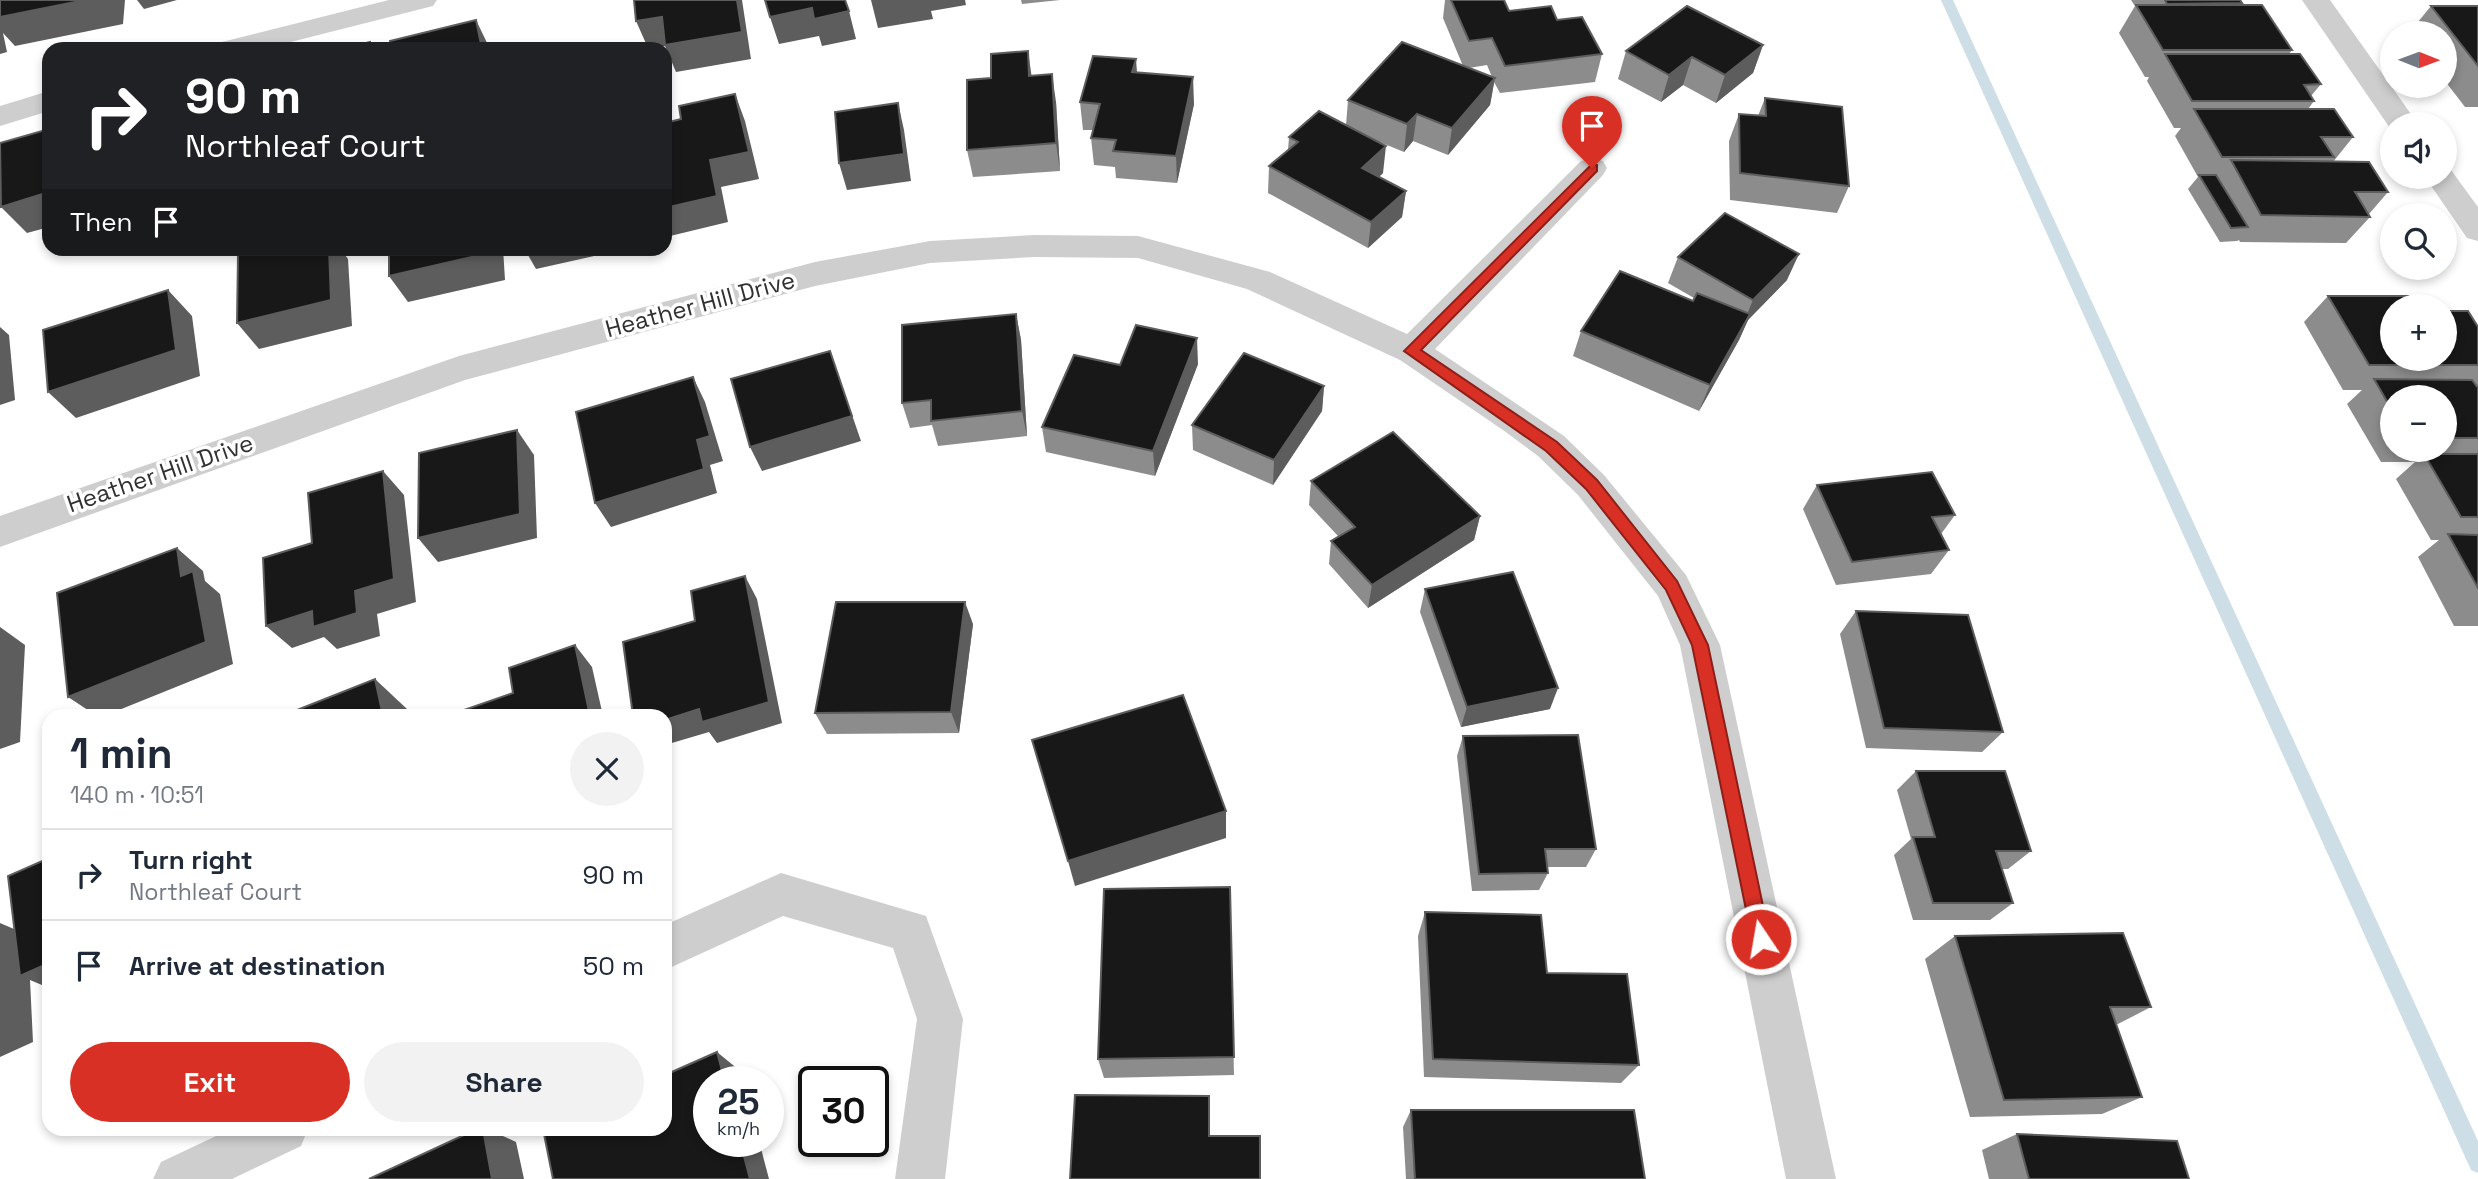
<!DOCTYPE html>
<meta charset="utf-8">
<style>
body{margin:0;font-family:"Space Grotesk",sans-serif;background:#f2f2f3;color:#1f2937;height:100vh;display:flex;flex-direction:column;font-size:26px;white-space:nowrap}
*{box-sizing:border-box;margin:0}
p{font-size:23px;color:#747a83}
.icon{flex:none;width:38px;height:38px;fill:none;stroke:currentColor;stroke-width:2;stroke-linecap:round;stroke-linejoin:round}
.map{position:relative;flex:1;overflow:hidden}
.sheet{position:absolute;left:42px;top:709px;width:630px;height:427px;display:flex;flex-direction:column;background:#fff;border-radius:21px;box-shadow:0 4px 10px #0003}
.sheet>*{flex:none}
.guide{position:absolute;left:42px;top:42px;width:630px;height:214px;border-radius:21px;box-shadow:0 4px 10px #0003;background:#202124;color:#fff;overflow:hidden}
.needle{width:46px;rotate:91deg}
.controls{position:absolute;left:2380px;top:21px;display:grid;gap:14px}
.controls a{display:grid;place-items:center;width:77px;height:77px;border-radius:50%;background:#fff;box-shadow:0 4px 10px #0003;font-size:35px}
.speed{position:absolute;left:693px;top:1066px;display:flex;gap:14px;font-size:35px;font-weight:700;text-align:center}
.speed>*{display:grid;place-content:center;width:91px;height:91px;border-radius:50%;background:#fff;box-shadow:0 4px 10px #0003;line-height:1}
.speed small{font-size:18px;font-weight:400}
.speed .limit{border:4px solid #111;border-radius:10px;background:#fff;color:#111}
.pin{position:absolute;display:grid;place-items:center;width:60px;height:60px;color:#fff;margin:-72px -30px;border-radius:50% 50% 50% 0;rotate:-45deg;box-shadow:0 0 7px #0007}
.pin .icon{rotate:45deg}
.me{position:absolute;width:77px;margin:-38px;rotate:348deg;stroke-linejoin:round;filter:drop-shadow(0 0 5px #0008)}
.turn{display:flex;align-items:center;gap:24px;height:147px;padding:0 28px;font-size:32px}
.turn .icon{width:91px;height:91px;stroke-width:2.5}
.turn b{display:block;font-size:49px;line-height:60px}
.then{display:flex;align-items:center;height:66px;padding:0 28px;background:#0003;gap:14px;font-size:26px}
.round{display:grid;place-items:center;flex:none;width:74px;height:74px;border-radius:37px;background:#f2f2f3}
.headline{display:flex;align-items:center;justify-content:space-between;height:119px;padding:0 28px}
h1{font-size:42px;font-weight:800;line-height:52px}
.cta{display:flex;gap:14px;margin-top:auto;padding:14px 28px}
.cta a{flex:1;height:80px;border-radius:42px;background:#d93025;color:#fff;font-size:28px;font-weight:800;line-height:80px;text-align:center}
.cta a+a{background:#f2f2f3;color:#1f2937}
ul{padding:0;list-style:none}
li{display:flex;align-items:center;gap:21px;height:91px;padding:0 28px;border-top:2px solid #e0e1e3}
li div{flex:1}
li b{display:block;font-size:26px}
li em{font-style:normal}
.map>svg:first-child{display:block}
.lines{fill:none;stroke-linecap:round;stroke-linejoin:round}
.stream{fill:#cddee7;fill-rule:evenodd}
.minor{fill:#cecece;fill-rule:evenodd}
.wall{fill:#8c8c8c;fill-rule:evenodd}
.shaded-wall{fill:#5d5d5d}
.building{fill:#181818;stroke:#5d5d5d;stroke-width:2}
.route{fill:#d93025;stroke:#8d1f18;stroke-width:2}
.labels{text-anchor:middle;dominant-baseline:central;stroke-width:7;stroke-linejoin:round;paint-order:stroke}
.street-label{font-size:24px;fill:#313131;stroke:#fff}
</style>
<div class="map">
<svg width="2478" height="1179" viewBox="0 0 2478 1179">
<rect width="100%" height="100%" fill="#fff"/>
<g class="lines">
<path class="stream" d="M1941 0H1953L2478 1141V1173L2471 1170Z"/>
<g class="minor">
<path d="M389 0H437L433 6 263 49H214L218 43Z"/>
<path d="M2302 0H2330L2418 124H2392V131Z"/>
<path d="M49 91V111L0 126V106Z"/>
<path d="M1592 158 1603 161 1607 168 1603 175 1435 349 1564 436 1604 475 1686 575 1720 645 1836 1179H1786L1680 645 1658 596 1578 495 1538 456 1503 430 1400 360 1247 289 1138 258 1034 257 930 263 815 286 465 380 0 547V516L459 356 815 262 930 241 1034 235 1138 236 1270 272 1407 334 1581 161Z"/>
<path d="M2445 168 2451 170 2478 207V241L2467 238 2425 177H2445Z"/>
<path d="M781 873 926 916 963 1019 945 1179H895L917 1019 893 948 783 916 665 970V925Z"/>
<path d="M231 1129H308L301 1146 232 1179H153L161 1162Z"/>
</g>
</g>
<g class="wall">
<path d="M1021 0H1060L1022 4Z"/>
<path d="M1445 0H1504L1509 11 1557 20 1602 54 1595 82 1500 93 1494 82 1490 105 1448 155 1413 141 1404 152 1370 138 1383 173 1379 177 1406 191 1402 217 1368 248 1268 193 1269 166 1288 150 1289 137 1346 125 1348 100 1463 66 1443 18ZM1487 65 1492 77 1469 68Z"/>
<path d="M2131 0H2240L2242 3 2241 5 2292 50 2289 54 2321 84 2311 96 2314 101 2308 109 2353 137 2333 162 2388 192 2369 214 2370 217 2346 243 2240 242 2239 240 2237 241 2220 242 2188 189 2198 177 2175 136 2181 128H2174L2147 81 2149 77H2145L2119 33 2135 6Z"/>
<path d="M2431 6H2478V107H2465L2445 81V33H2409Z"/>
<path d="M1763 45 1753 73 1716 103 1683 85 1661 102 1618 79 1626 51Z"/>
<path d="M1137 73 1194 104 1177 183 1116 178 1115 167 1094 165 1091 138 1093 130H1083L1080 102Z"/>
<path d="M1032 76 1056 102 1060 171 973 177 967 150Z"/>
<path d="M1765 98 1849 186 1837 213 1730 200 1729 141 1739 114 1758 116Z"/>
<path d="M1678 257 1787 280 1748 320 1739 340 1699 411 1573 356 1581 331 1693 301 1694 298 1668 283Z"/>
<path d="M2328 296 2392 306 2478 327V626H2454L2418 557 2439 540H2431L2396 479 2415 462H2381L2347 404 2362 390H2343L2304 322ZM2392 397H2445V450H2392Z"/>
<path d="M1016 314 1021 340 1027 436 938 446 932 425 910 428 902 403Z"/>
<path d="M1198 364 1155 476 1046 452 1042 427 1120 365Z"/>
<path d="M1324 386 1322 411 1273 485 1193 450 1192 425Z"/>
<path d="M1311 481 1480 516 1474 540 1368 608 1329 564 1331 541 1338 536 1309 505Z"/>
<path d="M1817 485 1955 515 1941 534 1949 550 1931 574 1836 585 1803 509Z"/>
<path d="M1425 589 1550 709 1461 727 1420 612Z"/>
<path d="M1856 611 2003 732 1982 752 1866 748 1840 634Z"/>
<path d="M973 624 959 733 827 734 815 713Z"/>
<path d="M1463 736 1596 849 1586 867H1547L1548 873 1539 890 1472 891 1457 756Z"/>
<path d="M1916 771 2031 851 2008 869H2002L2013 903 1990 920H1913L1894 855 1911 839 1897 790Z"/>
<path d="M1230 887 1234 1075 1104 1078 1098 1059Z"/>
<path d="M1425 912 1547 973 1639 1065 1621 1083 1424 1077 1418 936Z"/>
<path d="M1955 936 2151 1007 2116 1025 2142 1097 2102 1114 1970 1117 1925 959Z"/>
<path d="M1411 1110 1645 1179H1406L1403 1127Z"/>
<path d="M2017 1134 2189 1179H1989L1982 1150Z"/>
</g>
<g class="shaded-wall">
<path d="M85 0H125L123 24 15 46 3 33 7 52 0 54V16Z"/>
<path d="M137 0H177L144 9Z"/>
<path d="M737 0H742L751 59 676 72 665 46 648 48 636 21Z"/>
<path d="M871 0H965L966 5 931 11 933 19 878 28Z"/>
<path d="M812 8 849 11 856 39 822 46 819 36 779 44 770 17Z"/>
<path d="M476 20 490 49H482Z"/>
<path d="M1763 45 1753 73 1716 103 1725 75Z"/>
<path d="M1028 51 1032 79 1029 76Z"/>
<path d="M1692 57 1683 85 1661 102 1669 75Z"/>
<path d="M1136 59 1138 86 1132 72Z"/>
<path d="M1052 74 1056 102 1060 171 1056 143Z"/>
<path d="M1193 77 1194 104 1177 183 1176 156Z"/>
<path d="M1495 78 1490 105 1448 155 1452 128Z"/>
<path d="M735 94 745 121 759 179 721 187 728 222 666 237 665 234V208L710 160Z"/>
<path d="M898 103 904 130 911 181 847 190 839 163Z"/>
<path d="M1417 114 1413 141 1404 152 1407 124Z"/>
<path d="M1386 146 1383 173 1359 195 1362 168Z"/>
<path d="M1406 191 1402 217 1368 248 1371 222Z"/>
<path d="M49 192V227L27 233 1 207Z"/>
<path d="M329 248H340L348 259 352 326 259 349 237 323Z"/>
<path d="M489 248H503L505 280 408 302 389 276Z"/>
<path d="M524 248H630L536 269Z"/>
<path d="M1799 254 1787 280 1748 320 1739 340 1699 411 1710 385 1742 326 1753 300Z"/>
<path d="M168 290 192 316 200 376 76 418 48 392Z"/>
<path d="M1016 314 1021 340 1027 436 1022 411Z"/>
<path d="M0 327 9 335 15 400 0 405Z"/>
<path d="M1197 338 1198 364 1155 476 1153 451Z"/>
<path d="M830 351 861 441 762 471 750 447Z"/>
<path d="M693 377 705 402 723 461 710 465 717 493 611 527 595 503 697 440Z"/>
<path d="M1324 386 1322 411 1273 485 1274 460Z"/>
<path d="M517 430 534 455 537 538 438 562 418 538Z"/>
<path d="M383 471 404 495 416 602 377 614 380 636 337 649 324 637 292 648 266 626 355 591Z"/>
<path d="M1480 516 1474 540 1368 608 1372 585Z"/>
<path d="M177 548 203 571 205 581 220 594 233 664 104 716H97L68 697 181 576Z"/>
<path d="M745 576 757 599 782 723 717 743 709 732 665 745V720Z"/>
<path d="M965 602 973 624 959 733 951 712Z"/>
<path d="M0 627 25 645 20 742 0 749Z"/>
<path d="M575 645 592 667 603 716H590Z"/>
<path d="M375 679 407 709 409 716H383Z"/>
<path d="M1558 688 1550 709 1461 727 1467 707Z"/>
<path d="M1226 811V838L1075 886 1068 861Z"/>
<path d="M0 923 28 935 49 963V988L30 980 33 1042 0 1057Z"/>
<path d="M717 1052 739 1070 742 1082H725Z"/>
<path d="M1209 1096 1210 1113V1152L1209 1136Z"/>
<path d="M483 1129H488L516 1142 524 1179H492Z"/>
<path d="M740 1141H759L769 1179H750Z"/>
</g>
<g class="building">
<path d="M0 0H85L0 17Z"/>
<path d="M634 0H737L742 32 665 45 662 17 636 21Z"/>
<path d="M765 0H845L849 11 814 19 812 8 770 17Z"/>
<path d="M1451 0H1504L1509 11 1551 6 1557 20 1582 17 1602 54 1505 66 1492 38 1469 41Z"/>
<path d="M2165 0H2240L2242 3 2167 4Z"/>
<path d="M2136 5H2262L2292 50H2163Z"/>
<path d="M1687 6 1763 45 1725 75 1692 57 1669 75 1626 51Z"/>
<path d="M2431 6H2478V66Z"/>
<path d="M476 20 482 49H391L390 41Z"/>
<path d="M370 42 371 49H342Z"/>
<path d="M1402 42 1495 78 1452 128 1417 114 1407 124 1348 100Z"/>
<path d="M1028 51 1029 76 1052 74 1056 143 967 150V80L991 78V54Z"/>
<path d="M2165 54H2300L2321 84 2304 85 2314 101H2192Z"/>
<path d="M1093 56 1136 59 1132 72 1193 77 1176 156 1113 151 1116 140 1091 138 1100 104 1080 102Z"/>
<path d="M735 94 749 152 710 160 717 196 665 208V123L681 119 679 106Z"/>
<path d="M1765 98 1842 107 1849 186 1740 173 1739 114 1766 116Z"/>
<path d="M898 103 904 154 839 163 835 112Z"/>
<path d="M2194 109H2334L2353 137H2321L2334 157H2222Z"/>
<path d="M1319 111 1386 146 1362 168 1406 191 1371 222 1269 166 1298 142 1289 137Z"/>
<path d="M49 129V192L1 207 0 143Z"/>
<path d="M2231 160 2369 162 2388 192H2355L2370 217 2261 215Z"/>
<path d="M2199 175H2216L2248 227 2231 228Z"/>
<path d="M1725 213 1799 254 1753 300 1678 257Z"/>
<path d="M263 248H329L331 300 237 323 238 255Z"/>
<path d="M389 248H489V253L389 276Z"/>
<path d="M1620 271 1693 301 1697 293 1750 314 1710 385 1581 331Z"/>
<path d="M168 290 176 350 48 392 43 330Z"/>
<path d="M2328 296H2409L2415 306H2392V359H2445V311H2468L2478 327V365H2369Z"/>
<path d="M1016 314 1022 411 931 421V400L902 403V325Z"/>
<path d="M1136 325 1197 338 1153 451 1042 427 1074 355 1120 365Z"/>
<path d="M830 351 852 416 750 447 731 379Z"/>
<path d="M1244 353 1324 386 1274 460 1192 425Z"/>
<path d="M693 377 710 436 697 440 704 469 595 503 576 412Z"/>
<path d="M2374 379 2472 380 2478 388V438H2445V397H2392V410Z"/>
<path d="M517 430 520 514 418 538 419 453Z"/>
<path d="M1393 432 1480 516 1372 585 1331 541 1355 527 1311 481Z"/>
<path d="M2424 454H2478V517H2461Z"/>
<path d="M383 471 394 579 355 591 357 613 313 627 312 611 266 626 263 558 312 543 308 493Z"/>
<path d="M1932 472 1955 515 1932 517 1949 550 1852 562 1817 485Z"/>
<path d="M2448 534 2478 535V588Z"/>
<path d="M177 548 181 576 193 571 206 642 68 697 57 593Z"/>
<path d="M1513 572 1558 688 1467 707 1425 589Z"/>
<path d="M745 576 769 702 702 722 699 709 665 720V716H633L623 642 695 621 691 591Z"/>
<path d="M836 602H965L951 712 815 713Z"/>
<path d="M1856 611 1968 615 2003 732 1884 728Z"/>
<path d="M575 645 590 716H447L513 693 509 668Z"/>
<path d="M375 679 383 716H282Z"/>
<path d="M1183 695 1226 811 1068 861 1032 740Z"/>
<path d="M1578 735 1596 849H1545L1548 873 1479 874 1463 736Z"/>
<path d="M1916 771H2005L2031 851H1996L2013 903H1933L1913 837H1935Z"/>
<path d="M49 858V963L20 976 8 876Z"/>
<path d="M1230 887 1234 1057 1098 1059 1104 889Z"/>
<path d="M1425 912 1541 915 1547 973 1627 974 1639 1065 1433 1059Z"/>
<path d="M2123 933 2151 1007H2110L2142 1097 2004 1100 1955 936Z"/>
<path d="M717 1052 725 1082H709V1141H740L750 1179H553L543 1129H665V1075Z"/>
<path d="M1075 1095 1209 1096V1136H1260V1179H1070Z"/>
<path d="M1411 1110H1634L1645 1179H1415Z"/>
<path d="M477 1129H483L492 1179H369Z"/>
<path d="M2017 1134 2177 1141 2189 1179H2029Z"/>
</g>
<path class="route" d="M1592 164 1597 165V171L1421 350 1557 442 1597 480 1677 581 1708 645 1770 939 1767 945 1761 948 1754 945 1752 939 1692 645 1666 590 1586 489 1546 451 1404 351Z"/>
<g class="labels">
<g class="street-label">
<text transform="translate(700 304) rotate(-15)">Heather Hill Drive</text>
<text transform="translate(160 473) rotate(-19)">Heather Hill Drive</text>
</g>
</g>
</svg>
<div class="controls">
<a><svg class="needle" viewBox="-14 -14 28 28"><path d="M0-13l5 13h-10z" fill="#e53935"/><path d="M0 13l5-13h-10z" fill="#747a83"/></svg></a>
<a><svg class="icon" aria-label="sound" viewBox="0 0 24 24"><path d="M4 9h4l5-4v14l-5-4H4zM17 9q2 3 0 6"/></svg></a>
<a><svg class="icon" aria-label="search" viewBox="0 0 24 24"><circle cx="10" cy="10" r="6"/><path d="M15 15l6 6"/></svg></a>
<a>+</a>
<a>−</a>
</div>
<div class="speed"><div>25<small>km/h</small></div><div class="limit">30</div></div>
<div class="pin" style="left:1592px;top:168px;background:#d93025"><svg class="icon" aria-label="arrive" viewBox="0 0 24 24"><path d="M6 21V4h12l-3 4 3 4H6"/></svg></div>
<svg class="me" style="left:1761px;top:939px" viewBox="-20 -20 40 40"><circle r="17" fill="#d93025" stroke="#fff" stroke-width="3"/><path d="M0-11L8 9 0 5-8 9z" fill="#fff"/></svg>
<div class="guide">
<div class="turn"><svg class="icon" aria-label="right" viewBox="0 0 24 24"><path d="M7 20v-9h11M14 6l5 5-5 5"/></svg><div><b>90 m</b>Northleaf Court</div></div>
<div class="then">Then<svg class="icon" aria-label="arrive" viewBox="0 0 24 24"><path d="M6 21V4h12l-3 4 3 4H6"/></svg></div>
</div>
<section class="sheet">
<div class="headline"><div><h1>1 min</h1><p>140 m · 10:51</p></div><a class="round"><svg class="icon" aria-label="close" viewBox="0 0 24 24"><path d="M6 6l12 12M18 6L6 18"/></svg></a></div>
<ul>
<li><svg class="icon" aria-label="right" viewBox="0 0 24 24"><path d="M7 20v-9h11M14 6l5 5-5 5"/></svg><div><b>Turn right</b><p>Northleaf Court</p></div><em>90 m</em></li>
<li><svg class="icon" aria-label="arrive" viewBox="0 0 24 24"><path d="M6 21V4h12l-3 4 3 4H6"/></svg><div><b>Arrive at destination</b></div><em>50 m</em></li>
</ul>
<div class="cta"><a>Exit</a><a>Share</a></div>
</section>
</div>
